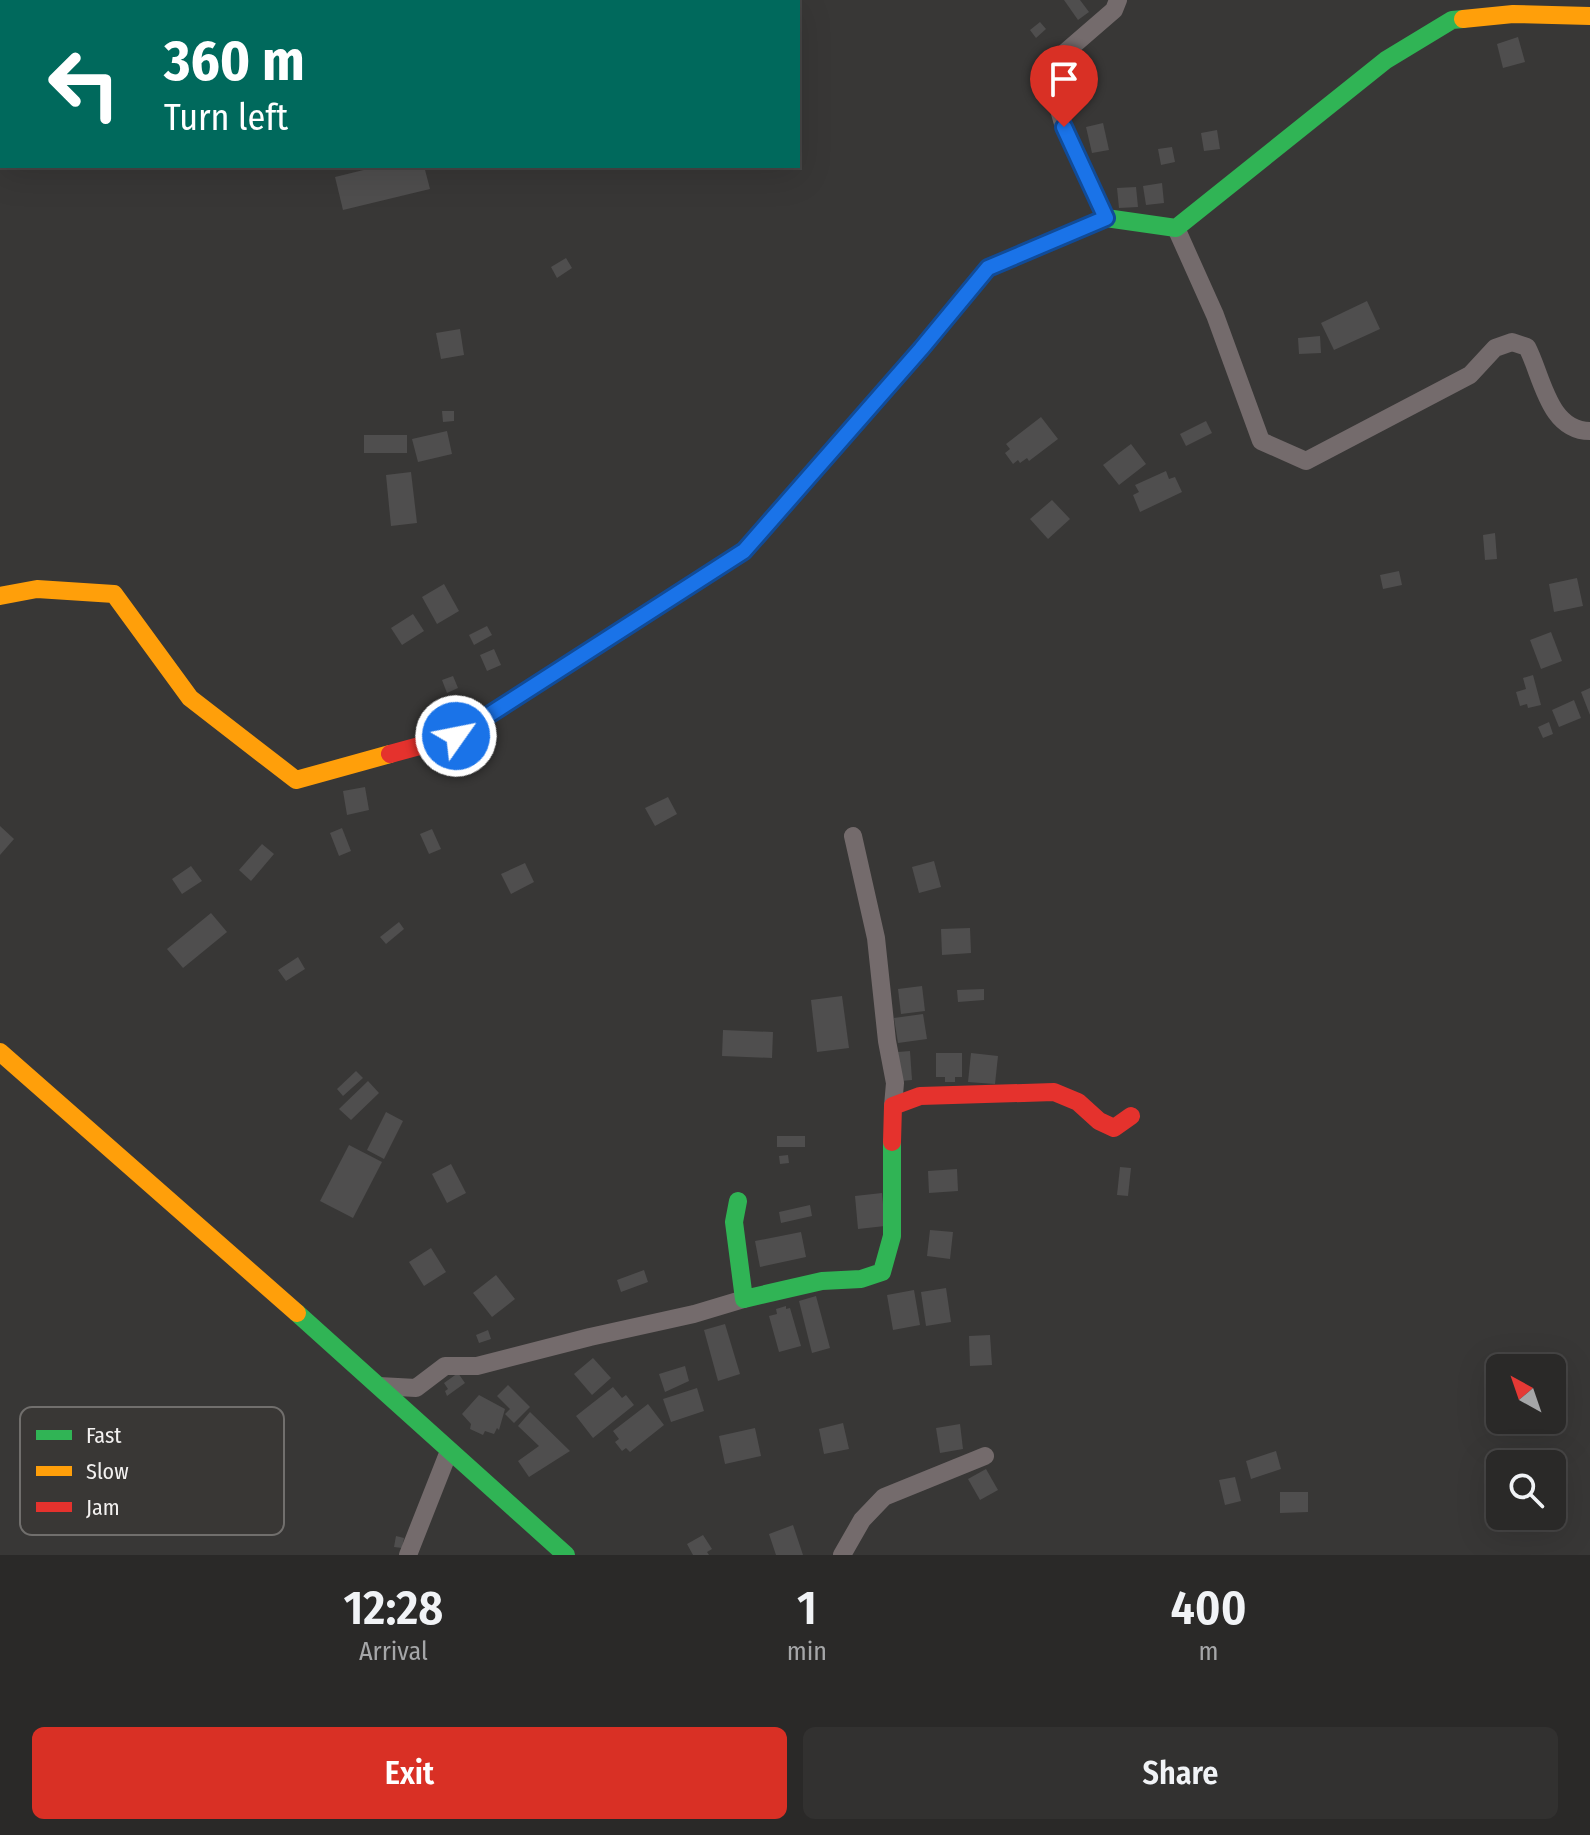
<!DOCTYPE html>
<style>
body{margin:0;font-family:"Fira Sans Condensed",sans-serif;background:#323130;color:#f1f3f6;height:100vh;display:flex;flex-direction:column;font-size:30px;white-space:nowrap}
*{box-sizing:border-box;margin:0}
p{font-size:26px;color:#a5a6a8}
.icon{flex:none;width:44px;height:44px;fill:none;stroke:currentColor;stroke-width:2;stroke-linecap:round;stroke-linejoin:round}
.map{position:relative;height:1555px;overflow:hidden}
.sheet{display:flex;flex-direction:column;background:#2a2928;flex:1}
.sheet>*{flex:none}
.guide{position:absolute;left:0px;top:0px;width:800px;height:168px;box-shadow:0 8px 32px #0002,0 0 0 2px #464545;background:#00695c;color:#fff;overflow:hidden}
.needle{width:52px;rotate:320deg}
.tools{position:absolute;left:1486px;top:1354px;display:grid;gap:16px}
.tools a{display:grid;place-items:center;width:80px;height:80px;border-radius:12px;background:#2a2928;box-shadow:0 8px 32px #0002,0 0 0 2px #464545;font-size:40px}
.pin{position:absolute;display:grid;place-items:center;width:68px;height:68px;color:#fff;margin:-82px -34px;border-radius:50% 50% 50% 0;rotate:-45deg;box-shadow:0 0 8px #0007}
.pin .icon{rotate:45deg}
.me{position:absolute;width:88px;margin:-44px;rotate:57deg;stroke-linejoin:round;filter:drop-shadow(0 0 6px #0008)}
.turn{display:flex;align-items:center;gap:28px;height:168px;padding:0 32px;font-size:36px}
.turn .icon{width:104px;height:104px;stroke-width:2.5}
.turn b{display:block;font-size:56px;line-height:68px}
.eta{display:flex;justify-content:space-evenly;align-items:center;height:136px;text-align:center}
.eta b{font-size:48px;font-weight:600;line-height:56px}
.button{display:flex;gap:16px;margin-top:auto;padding:16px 32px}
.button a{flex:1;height:92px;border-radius:12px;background:#d93025;color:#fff;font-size:32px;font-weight:600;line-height:92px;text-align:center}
.button a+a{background:#323130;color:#f1f3f6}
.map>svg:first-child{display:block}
.building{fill:#4f4e4e}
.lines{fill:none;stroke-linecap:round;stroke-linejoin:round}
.street{stroke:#746b6c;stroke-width:18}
.fast{stroke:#30b455;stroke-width:18}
.slow{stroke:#ff9f0a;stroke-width:18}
.jam{stroke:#e5322d;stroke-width:18}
.route-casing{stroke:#114b97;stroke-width:20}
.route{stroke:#1a73e8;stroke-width:14}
.key{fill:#393735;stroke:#716f6d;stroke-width:2}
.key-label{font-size:22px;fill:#f3f1f0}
</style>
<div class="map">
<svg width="1590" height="1555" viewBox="0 0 1590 1555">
<rect width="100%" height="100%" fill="#383736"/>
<g class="building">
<path d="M1064 0H1080L1089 12 1078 20Z"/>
<path d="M1040 22 1046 29 1036 38 1030 30Z"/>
<path d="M1518 37 1525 62 1503 68 1497 44Z"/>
<path d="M1103 123 1109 150 1092 153 1086 127Z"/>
<path d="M1217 130 1220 149 1204 151 1201 133Z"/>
<path d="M1172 147 1175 162 1161 165 1158 149Z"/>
<path d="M380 166H424L430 189 343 210 335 177Z"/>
<path d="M1162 183 1164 203 1146 205 1143 186Z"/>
<path d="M1136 187 1138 207 1119 208 1117 188Z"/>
<path d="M566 258 572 268 557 278 551 267Z"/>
<path d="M1367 301 1380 329 1334 350 1321 323Z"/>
<path d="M460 329 464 355 441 359 436 333Z"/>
<path d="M1320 336 1321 353 1299 354 1298 338Z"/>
<path d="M442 411H454V421L443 422Z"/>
<path d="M1041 417 1058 439 1029 461 1027 458 1020 463 1018 460 1013 464 1005 453 1010 449 1006 444Z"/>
<path d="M1206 421 1212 433 1186 446 1180 434Z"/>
<path d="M447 431 452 454 418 462 412 439Z"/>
<rect x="364" y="435" width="43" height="18"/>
<path d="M1131 444 1146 464 1119 485 1103 465Z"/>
<path d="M1166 471 1169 479 1175 477 1182 492 1140 512 1133 495 1139 492 1135 485Z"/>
<path d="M411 472 417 523 391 526 386 475Z"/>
<path d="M1052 500 1070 519 1048 539 1030 519Z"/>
<path d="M1495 533 1497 559 1485 560 1483 535Z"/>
<path d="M1399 571 1402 585 1383 589 1380 575Z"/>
<path d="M1577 578 1583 606 1554 612 1549 584Z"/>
<path d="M444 584 459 611 437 624 422 597Z"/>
<path d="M413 614 424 631 402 645 391 628Z"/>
<path d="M487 626 492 635 474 645 469 635Z"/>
<path d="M1551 632 1562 661 1541 669 1530 640Z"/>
<path d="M494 649 501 665 487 671 480 655Z"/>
<path d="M1533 675 1541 705 1528 708 1527 704 1520 706 1516 692 1526 689 1523 678Z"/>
<path d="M453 676 458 688 447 693 442 680Z"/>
<path d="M1590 688V715L1581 692Z"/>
<path d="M1574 700 1581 718 1559 727 1552 710Z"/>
<path d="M1549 722 1553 734 1543 738 1538 727Z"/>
<path d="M365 787 369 810 347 815 343 791Z"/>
<path d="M668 797 677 814 655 826 645 808Z"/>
<path d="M0 826 14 839 0 855Z"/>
<path d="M342 828 351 851 339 856 330 833Z"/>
<path d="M432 829 441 849 429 854 420 834Z"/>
<path d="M262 844 274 854 251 881 239 870Z"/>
<path d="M934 861 941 887 919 893 912 867Z"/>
<path d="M525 863 534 882 511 894 501 874Z"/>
<path d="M191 866 202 881 182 894 172 879Z"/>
<path d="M211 913 227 932 183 968 167 949Z"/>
<path d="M399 922 404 929 386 944 380 937Z"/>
<path d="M970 928 971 953 942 955 941 929Z"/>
<path d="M298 957 305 969 286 981 278 970Z"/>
<path d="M922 986 925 1011 901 1014 898 989Z"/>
<path d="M984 989V1000L958 1002 957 990Z"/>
<path d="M842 996 849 1048 817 1052 811 1000Z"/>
<path d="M923 1014 927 1039 898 1043 894 1018Z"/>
<path d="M723 1030 773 1032 772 1058 722 1056Z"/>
<path d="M910 1051 912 1080 901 1081 898 1052Z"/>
<path d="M936 1053H962V1077H955V1082H945V1077H936Z"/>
<path d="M971 1053 998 1056 995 1084 968 1082Z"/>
<path d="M356 1071 363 1078 343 1096 337 1089Z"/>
<path d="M368 1081 379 1093 351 1120 339 1109Z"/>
<path d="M386 1112 403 1121 384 1159 367 1150Z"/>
<rect x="777" y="1136" width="28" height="11"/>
<path d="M349 1145 382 1162 353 1218 320 1201Z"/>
<path d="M788 1155 789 1163 780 1164 779 1156Z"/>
<path d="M451 1164 466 1193 447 1203 432 1174Z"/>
<path d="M1120 1167 1131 1168 1128 1196 1117 1195Z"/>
<path d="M957 1169 958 1191 929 1193 928 1171Z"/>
<path d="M882 1193 885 1226 858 1229 855 1196Z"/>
<path d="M810 1205 812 1216 781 1223 779 1212Z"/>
<path d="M930 1230 953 1232 950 1259 927 1256Z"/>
<path d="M801 1232 806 1257 760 1267 755 1241Z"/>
<path d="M431 1248 446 1272 424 1286 409 1262Z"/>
<path d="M644 1270 648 1282 621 1292 617 1280Z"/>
<path d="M496 1275 515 1299 492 1317 473 1293Z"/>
<path d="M946 1288 951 1322 926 1326 921 1292Z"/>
<path d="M914 1290 920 1325 893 1330 887 1295Z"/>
<path d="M816 1296 830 1348 812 1353 799 1301Z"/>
<path d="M786 1306V1309L790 1308 801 1346 779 1352 769 1316 777 1314 776 1309Z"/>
<path d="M725 1324 740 1374 718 1381 704 1330Z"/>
<path d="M488 1330 491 1339 479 1343 476 1335Z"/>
<path d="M990 1335 992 1365 970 1366 969 1336Z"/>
<path d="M593 1358 611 1378 592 1395 574 1374Z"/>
<path d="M685 1366 689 1381 665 1392 659 1374Z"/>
<path d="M458 1373 465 1383 447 1396 445 1391 448 1389 444 1383Z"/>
<path d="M508 1385 530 1407 514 1423 505 1414 510 1409 497 1396Z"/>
<path d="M613 1387 622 1398 626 1395 634 1405 593 1438 576 1416Z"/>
<path d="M697 1388 704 1411 671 1422 663 1399Z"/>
<path d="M479 1395 505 1409 499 1430 497 1428 494 1434 485 1431 483 1435 470 1429 471 1424 462 1414Z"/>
<path d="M648 1404 664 1425 630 1452 626 1448 622 1451 615 1442 619 1439 613 1431Z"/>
<path d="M530 1412 570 1451 529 1477 518 1461 539 1446 518 1426Z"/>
<path d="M843 1423 849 1449 824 1454 819 1429Z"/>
<path d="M960 1424 963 1449 940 1453 936 1428Z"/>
<path d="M755 1428 761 1456 725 1464 719 1436Z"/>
<path d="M1276 1451 1281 1469 1251 1479 1246 1461Z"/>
<path d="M986 1469 998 1490 980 1500 968 1479Z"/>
<path d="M1235 1477 1241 1501 1225 1505 1219 1480Z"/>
<path d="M1280 1492H1308V1512L1280 1513Z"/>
<path d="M793 1525 803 1555H776L769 1534Z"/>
<path d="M703 1535 712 1549 707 1552 709 1555H693L687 1544Z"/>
<path d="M396 1536 404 1538 402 1548 394 1547Z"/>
</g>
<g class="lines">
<g class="street">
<path d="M300 0V2"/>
<path d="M0 138H2"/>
<path d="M1106 218 1064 127 1047 68 1114 10 1118 0"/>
<path d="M1176 228 1215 315 1261 441 1306 461 1470 375 1495 348 1512 342 1527 347C1542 375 1548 431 1590 431"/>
<path d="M853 836 876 938 887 1041 895 1083 893 1106"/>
<path d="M379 1386 416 1388 445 1366H477L590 1337 694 1314 744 1299"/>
<path d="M408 1555 449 1451"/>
<path d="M842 1555 862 1520 884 1497 985 1456"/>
</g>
<g class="fast">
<path d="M922 348 988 268 1106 218 1176 228 1386 60 1452 20 1463 19"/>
<path d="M738 1201 734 1222 744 1299 822 1281 861 1279 882 1272 892 1236V1142"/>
<path d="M297 1313 566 1555"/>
</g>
<g class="slow">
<path d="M1463 19 1513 14 1590 16"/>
<path d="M0 596 37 589 114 594 190 698 296 780 390 754"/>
<path d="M0 1052 297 1313"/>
</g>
<g class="jam">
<path d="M390 754 456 736 744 551 922 348"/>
<path d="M892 1142 893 1106 920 1096 1054 1092 1078 1102 1099 1121 1114 1128 1131 1116"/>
</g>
</g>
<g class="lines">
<defs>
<path id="route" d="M456 736 744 551 921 349 988 268 1106 218 1064 127"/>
</defs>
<use href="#route" class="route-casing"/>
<use href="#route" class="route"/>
</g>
<rect x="20" y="1407" width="264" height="128" rx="12" class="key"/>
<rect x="36" y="1430" width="36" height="10" fill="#30b455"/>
<rect x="36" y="1466" width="36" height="10" fill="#ff9f0a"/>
<rect x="36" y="1502" width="36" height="10" fill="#e5322d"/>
<g class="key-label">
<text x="86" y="1443">Fast</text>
<text x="86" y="1479">Slow</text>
<text x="86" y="1515">Jam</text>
</g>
</svg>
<div class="tools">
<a><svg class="needle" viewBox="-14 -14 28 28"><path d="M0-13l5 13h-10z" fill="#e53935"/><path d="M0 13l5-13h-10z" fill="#a5a6a8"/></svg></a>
<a><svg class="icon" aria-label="search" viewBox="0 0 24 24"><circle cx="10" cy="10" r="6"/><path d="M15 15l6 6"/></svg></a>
</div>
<div class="pin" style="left:1064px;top:127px;background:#d93025"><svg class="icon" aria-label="arrive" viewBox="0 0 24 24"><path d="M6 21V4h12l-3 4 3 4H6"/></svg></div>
<svg class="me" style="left:456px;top:736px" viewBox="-20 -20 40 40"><circle r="17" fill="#1a73e8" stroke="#fff" stroke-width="3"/><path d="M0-11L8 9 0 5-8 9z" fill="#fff"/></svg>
<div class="guide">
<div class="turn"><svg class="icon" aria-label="left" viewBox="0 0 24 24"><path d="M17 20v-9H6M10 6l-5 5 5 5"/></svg><div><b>360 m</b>Turn left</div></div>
</div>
</div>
<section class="sheet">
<div class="eta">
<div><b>12:28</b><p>Arrival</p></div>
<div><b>1</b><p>min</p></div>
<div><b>400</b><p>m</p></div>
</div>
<div class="button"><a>Exit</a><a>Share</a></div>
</section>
